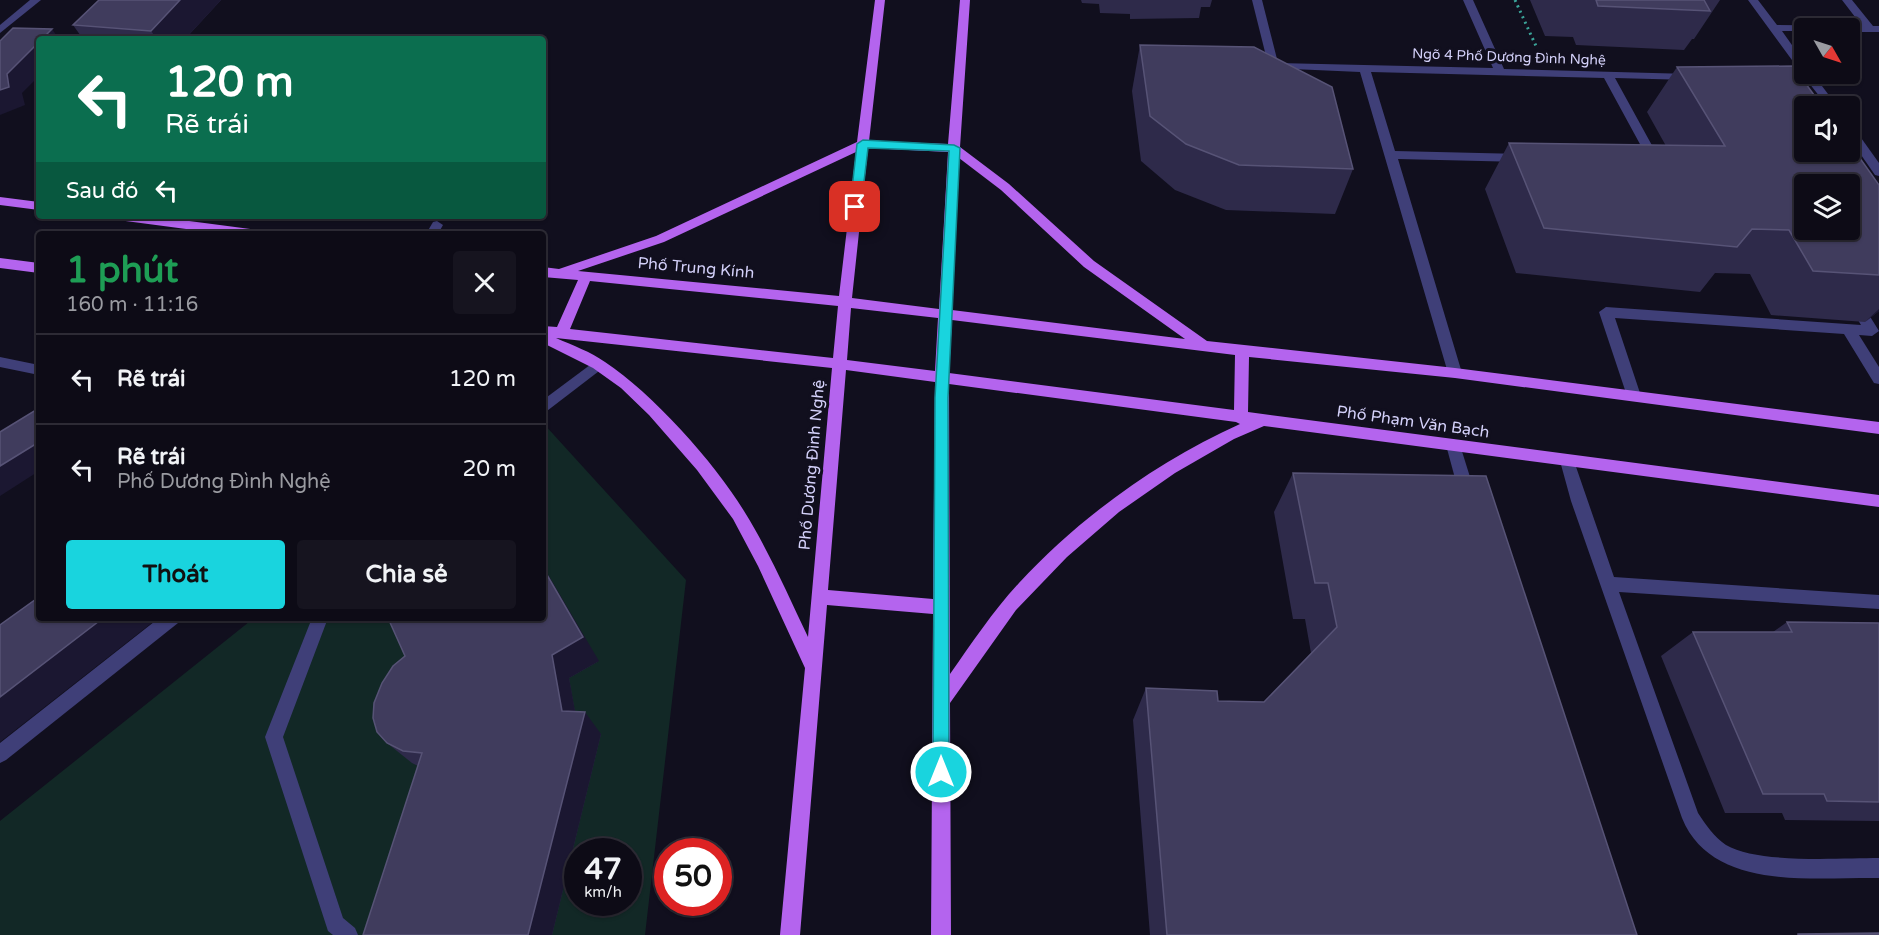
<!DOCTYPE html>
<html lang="vi">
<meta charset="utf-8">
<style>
body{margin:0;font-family:"Varela Round",sans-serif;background:#16141f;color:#f1f3f6;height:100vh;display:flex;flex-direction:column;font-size:22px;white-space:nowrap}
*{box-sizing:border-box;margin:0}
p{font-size:20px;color:#9a9ba1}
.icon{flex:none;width:33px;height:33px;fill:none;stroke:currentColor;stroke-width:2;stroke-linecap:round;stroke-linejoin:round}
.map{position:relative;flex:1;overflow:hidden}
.drawer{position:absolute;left:36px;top:231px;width:510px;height:390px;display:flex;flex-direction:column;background:#0d0b16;border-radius:6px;box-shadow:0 2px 4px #0004,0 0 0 2px #2d2b35}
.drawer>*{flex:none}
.banner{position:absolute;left:36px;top:36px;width:510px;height:183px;border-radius:6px;box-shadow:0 2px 4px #0004,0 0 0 2px #2d2b35;background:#0b6e4f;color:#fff;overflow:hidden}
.needle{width:39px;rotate:129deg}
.buttons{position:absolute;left:1794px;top:18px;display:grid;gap:12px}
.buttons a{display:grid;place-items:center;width:66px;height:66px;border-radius:6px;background:#0d0b16;box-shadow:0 2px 4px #0004,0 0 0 2px #2d2b35;font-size:30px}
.speed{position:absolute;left:564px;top:838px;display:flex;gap:12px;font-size:30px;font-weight:700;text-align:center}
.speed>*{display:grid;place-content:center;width:78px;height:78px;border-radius:50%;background:#0d0b16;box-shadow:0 2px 4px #0004,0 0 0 2px #2d2b35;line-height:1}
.speed small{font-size:15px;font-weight:400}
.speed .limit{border:9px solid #d22;background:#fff;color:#111}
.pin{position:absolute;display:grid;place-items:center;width:51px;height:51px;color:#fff;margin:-26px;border-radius:12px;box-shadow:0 3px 9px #0006}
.me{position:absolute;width:66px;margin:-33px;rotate:0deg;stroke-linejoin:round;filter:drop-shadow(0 0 4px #0008)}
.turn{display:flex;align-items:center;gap:21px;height:126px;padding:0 30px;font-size:27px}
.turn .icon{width:78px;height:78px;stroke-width:2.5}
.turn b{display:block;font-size:42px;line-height:51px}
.then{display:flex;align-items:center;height:57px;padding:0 30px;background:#0003;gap:12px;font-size:22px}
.round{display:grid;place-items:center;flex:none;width:63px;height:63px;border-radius:6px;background:#16141f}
.overview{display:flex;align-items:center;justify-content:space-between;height:102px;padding:0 30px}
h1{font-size:36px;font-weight:700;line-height:45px;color:#1e9e55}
.primary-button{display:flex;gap:12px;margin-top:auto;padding:12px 30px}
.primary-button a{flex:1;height:69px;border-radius:6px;background:#19d4de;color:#111;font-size:24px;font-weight:700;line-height:69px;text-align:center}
.primary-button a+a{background:#16141f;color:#f1f3f6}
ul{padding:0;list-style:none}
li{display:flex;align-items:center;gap:18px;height:90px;padding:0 30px;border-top:2px solid #2d2b35}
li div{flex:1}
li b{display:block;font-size:22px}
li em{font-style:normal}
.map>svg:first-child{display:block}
.green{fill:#122826;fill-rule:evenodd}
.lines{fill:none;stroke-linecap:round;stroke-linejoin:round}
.path{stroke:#3ba499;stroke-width:3;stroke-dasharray:2 4;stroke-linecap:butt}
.minor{fill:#3f3f78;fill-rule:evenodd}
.major{fill:#b464ee;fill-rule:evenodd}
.wall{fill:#2e2a4a}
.shaded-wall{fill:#1b1731}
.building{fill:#403c5d;stroke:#575376;stroke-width:1.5;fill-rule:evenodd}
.route{fill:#19d4de;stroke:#108a90;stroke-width:1.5}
.labels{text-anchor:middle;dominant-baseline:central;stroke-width:6;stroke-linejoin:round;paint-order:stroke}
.far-street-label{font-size:14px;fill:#d4d1fa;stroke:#110f1e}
.street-label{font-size:16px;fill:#d4d1fa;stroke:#110f1e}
</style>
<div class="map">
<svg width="1879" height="935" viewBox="0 0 1879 935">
<rect width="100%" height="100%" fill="#110f1e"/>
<path class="green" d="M543 423 686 580 645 935H0V821L254 618H543ZM578 852H628V903H578Z"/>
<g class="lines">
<path class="path" d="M1515 0 1536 46"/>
<g class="minor">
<path d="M30 0H41L0 33V25Z"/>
<path d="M1252 0H1262L1278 63 1493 68 1463 0H1473L1504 69 1690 74 1696 77 1690 80 1615 78 1660 160 1658 163 1651 164 1645 160 1647 157 1604 78 1371 72 1395 151 1522 154 1528 158 1522 162 1398 159 1462 373 1455 378 1448 373 1360 72 1269 68Z"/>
<path d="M1748 0H1758L1777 25 1862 26 1842 0H1852L1873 26H1879V32H1850V28H1804V31H1782L1804 62V74H1813L1837 106H1827L1809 83 1779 82V78L1804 77V72L1800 71Z"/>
<path d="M1850 127 1854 128 1879 163V176L1875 175 1850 139Z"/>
<path d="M437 221 443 225 438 234H426L433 222Z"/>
<path d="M1856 300 1861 302 1879 331 1872 336 1859 335 1879 367V384L1874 383 1844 334 1615 318 1641 396 1639 400H1629L1627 396 1599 312 1606 307 1861 325 1849 305Z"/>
<path d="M0 357 39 365V375L0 367Z"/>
<path d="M598 359 605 364 603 368 543 414V400Z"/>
<path d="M1453 439 1458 441 1460 445 1475 493 1472 497 1467 499 1462 497 1459 493 1446 445 1448 441Z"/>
<path d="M1567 455 1572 457 1574 461 1614 577 1879 595V609L1619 592 1698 813C1706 825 1714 837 1726 845 1758 864 1840 858 1879 858V878C1814 877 1712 892 1682 818L1571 501 1560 461 1562 457Z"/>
<path d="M159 618H180L178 623 6 760 0 763V743Z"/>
<path d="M312 618H328L283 737 343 918 355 928 358 935H333L328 931 265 737Z"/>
</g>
<g class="major">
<path d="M875 0H885L869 141 948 144 960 0H970L960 147 1009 184 1094 261 1207 341 1455 368 1879 422V434L1455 378 1249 357 1248 412 1879 495V507L1264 426 1234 439 1175 473 1119 512 1067 557 1016 610 950 703 951 935H931L933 614 827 605 800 935H780L805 668 758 566 733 519 697 470 649 415 621 388 593 368 543 343V326L557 327 578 280 543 277V267L559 269 656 236 857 142ZM868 148 948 152 939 309 852 298ZM856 152 839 296 578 271 664 242ZM959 158 1001 190 1084 267 1185 339 952 310ZM590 281 838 306 833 358 570 329ZM851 308 938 318 935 371 847 360ZM952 320 1235 355 1234 410 949 373ZM556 338 832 368 808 637C788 595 769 551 744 511 715 463 652 393 605 362 591 352 572 345 556 338ZM846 370 935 382 933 599 828 590ZM949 384 1236 422 1240 424C1158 461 1080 517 1019 583 993 611 972 643 950 674Z"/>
<path d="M0 197 39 202V210L0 205Z"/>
<path d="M112 216H151L258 230 264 234H224L118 220Z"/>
<path d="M0 258 39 263V273L0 268Z"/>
</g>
</g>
<g class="wall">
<path d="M99 0H221L185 39H83L73 25Z"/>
<path d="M1081 0H1212L1210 7H1201L1199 18 1130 19V14L1100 13 1099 4 1082 3Z"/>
<path d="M1530 0H1720L1694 39H1692L1684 50 1576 45 1573 37 1545 36Z"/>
<path d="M1140 45 1353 169 1335 214 1226 210 1175 190 1141 161 1132 91Z"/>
<path d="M1677 67 1879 185V311L1865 322 1771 315 1750 274 1715 273 1700 292 1516 273 1485 189 1509 143 1666 146 1647 112Z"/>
<path d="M1293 473 1637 935H1150L1133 720 1146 688 1218 701 1264 702 1311 653 1305 619H1293L1274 512Z"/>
<path d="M1787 622 1879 623V821L1785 820 1782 813H1725L1661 656 1693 632H1773Z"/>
<path d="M599 661 569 678 575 712 601 734 552 935H363L418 766 412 763 387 743Z"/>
</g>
<g class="shaded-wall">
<path d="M180 0H221L185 39H157L151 31Z"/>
<path d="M52 29 59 39H42Z"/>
<path d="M39 42V76L22 93 25 105 0 115V90L7 74Z"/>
<path d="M1879 309V311L1865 322Z"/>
<path d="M39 442V471L0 496V466Z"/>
<path d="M543 566 599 661 569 678 579 733 562 711 552 655Z"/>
<path d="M103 618H158L0 742V697Z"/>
<path d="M585 712 601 734 552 935H528Z"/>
</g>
<g class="building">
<path d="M99 0H180L151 31 73 25Z"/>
<path d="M1596 0H1704L1710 11 1598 6Z"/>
<path d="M13 28 52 29 42 39H39V42L7 74 9 87 0 90V41Z"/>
<path d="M1140 45 1254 47 1332 87 1353 169 1239 165 1186 144 1150 116Z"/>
<path d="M1793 66 1822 106H1804V152H1850V144L1879 185V275L1813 271 1789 230 1752 229 1737 247 1544 228 1509 143 1725 146 1677 67ZM1804 184H1850V230H1804Z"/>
<path d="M39 408V442L0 466V432Z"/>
<path d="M1293 473 1486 476 1637 935H1167L1146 688 1217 691 1218 701 1264 702 1337 627 1328 583H1315Z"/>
<path d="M543 568 583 637 552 655 562 711 585 712 528 935H363L422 753 403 751 387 743 377 732 373 718 374 703 382 683 393 666 405 656 388 618H543Z"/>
<path d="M39 597V618H103L0 697V625Z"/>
<path d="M1787 622 1879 623V802L1827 801 1824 794H1763L1693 632H1792Z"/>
<path d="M1879 933V935H1798V934Z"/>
</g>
<path class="route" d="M863 140 954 145 960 148 948 398 949 772 947 777 941 780 935 777 933 772 935 398 949 151 868 148 861 207 855 211 850 207 857 144Z"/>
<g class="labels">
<g class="far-street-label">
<text transform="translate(1509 57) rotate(2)">Ngõ 4 Phố Dương Đình Nghệ</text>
</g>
<g class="street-label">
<text transform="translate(696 268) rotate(5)">Phố Trung Kính</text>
<text transform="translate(1413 422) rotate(8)">Phố Phạm Văn Bạch</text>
<text transform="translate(812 465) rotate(-85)">Phố Dương Đình Nghệ</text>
</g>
</g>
</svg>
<div class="buttons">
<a><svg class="needle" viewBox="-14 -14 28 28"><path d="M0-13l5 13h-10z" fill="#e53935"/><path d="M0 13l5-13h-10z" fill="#9a9ba1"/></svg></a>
<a><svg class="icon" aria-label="sound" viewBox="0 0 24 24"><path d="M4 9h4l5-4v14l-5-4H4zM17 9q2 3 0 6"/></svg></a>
<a><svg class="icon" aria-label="layers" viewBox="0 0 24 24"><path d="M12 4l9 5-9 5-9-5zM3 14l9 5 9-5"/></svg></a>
</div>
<div class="speed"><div>47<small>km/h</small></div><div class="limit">50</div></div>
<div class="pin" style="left:855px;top:207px;background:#d93025"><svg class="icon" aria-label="arrive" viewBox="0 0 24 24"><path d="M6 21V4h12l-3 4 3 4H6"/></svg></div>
<svg class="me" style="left:941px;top:772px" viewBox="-20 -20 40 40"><circle r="17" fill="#19d4de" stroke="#fff" stroke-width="3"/><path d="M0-11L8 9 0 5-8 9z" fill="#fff"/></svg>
<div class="banner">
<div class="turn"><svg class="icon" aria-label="left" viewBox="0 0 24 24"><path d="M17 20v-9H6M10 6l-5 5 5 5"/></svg><div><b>120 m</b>Rẽ trái</div></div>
<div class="then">Sau đó<svg class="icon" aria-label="left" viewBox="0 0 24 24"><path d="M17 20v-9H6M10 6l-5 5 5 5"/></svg></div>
</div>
<section class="drawer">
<div class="overview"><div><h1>1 phút</h1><p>160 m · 11:16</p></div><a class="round"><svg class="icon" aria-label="close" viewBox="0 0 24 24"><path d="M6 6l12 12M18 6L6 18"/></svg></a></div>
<ul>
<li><svg class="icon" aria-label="left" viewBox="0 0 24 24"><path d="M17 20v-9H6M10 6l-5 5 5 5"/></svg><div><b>Rẽ trái</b></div><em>120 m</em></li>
<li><svg class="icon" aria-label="left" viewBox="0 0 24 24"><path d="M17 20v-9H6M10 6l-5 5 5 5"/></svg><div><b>Rẽ trái</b><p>Phố Dương Đình Nghệ</p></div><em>20 m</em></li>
</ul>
<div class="primary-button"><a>Thoát</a><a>Chia sẻ</a></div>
</section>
</div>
